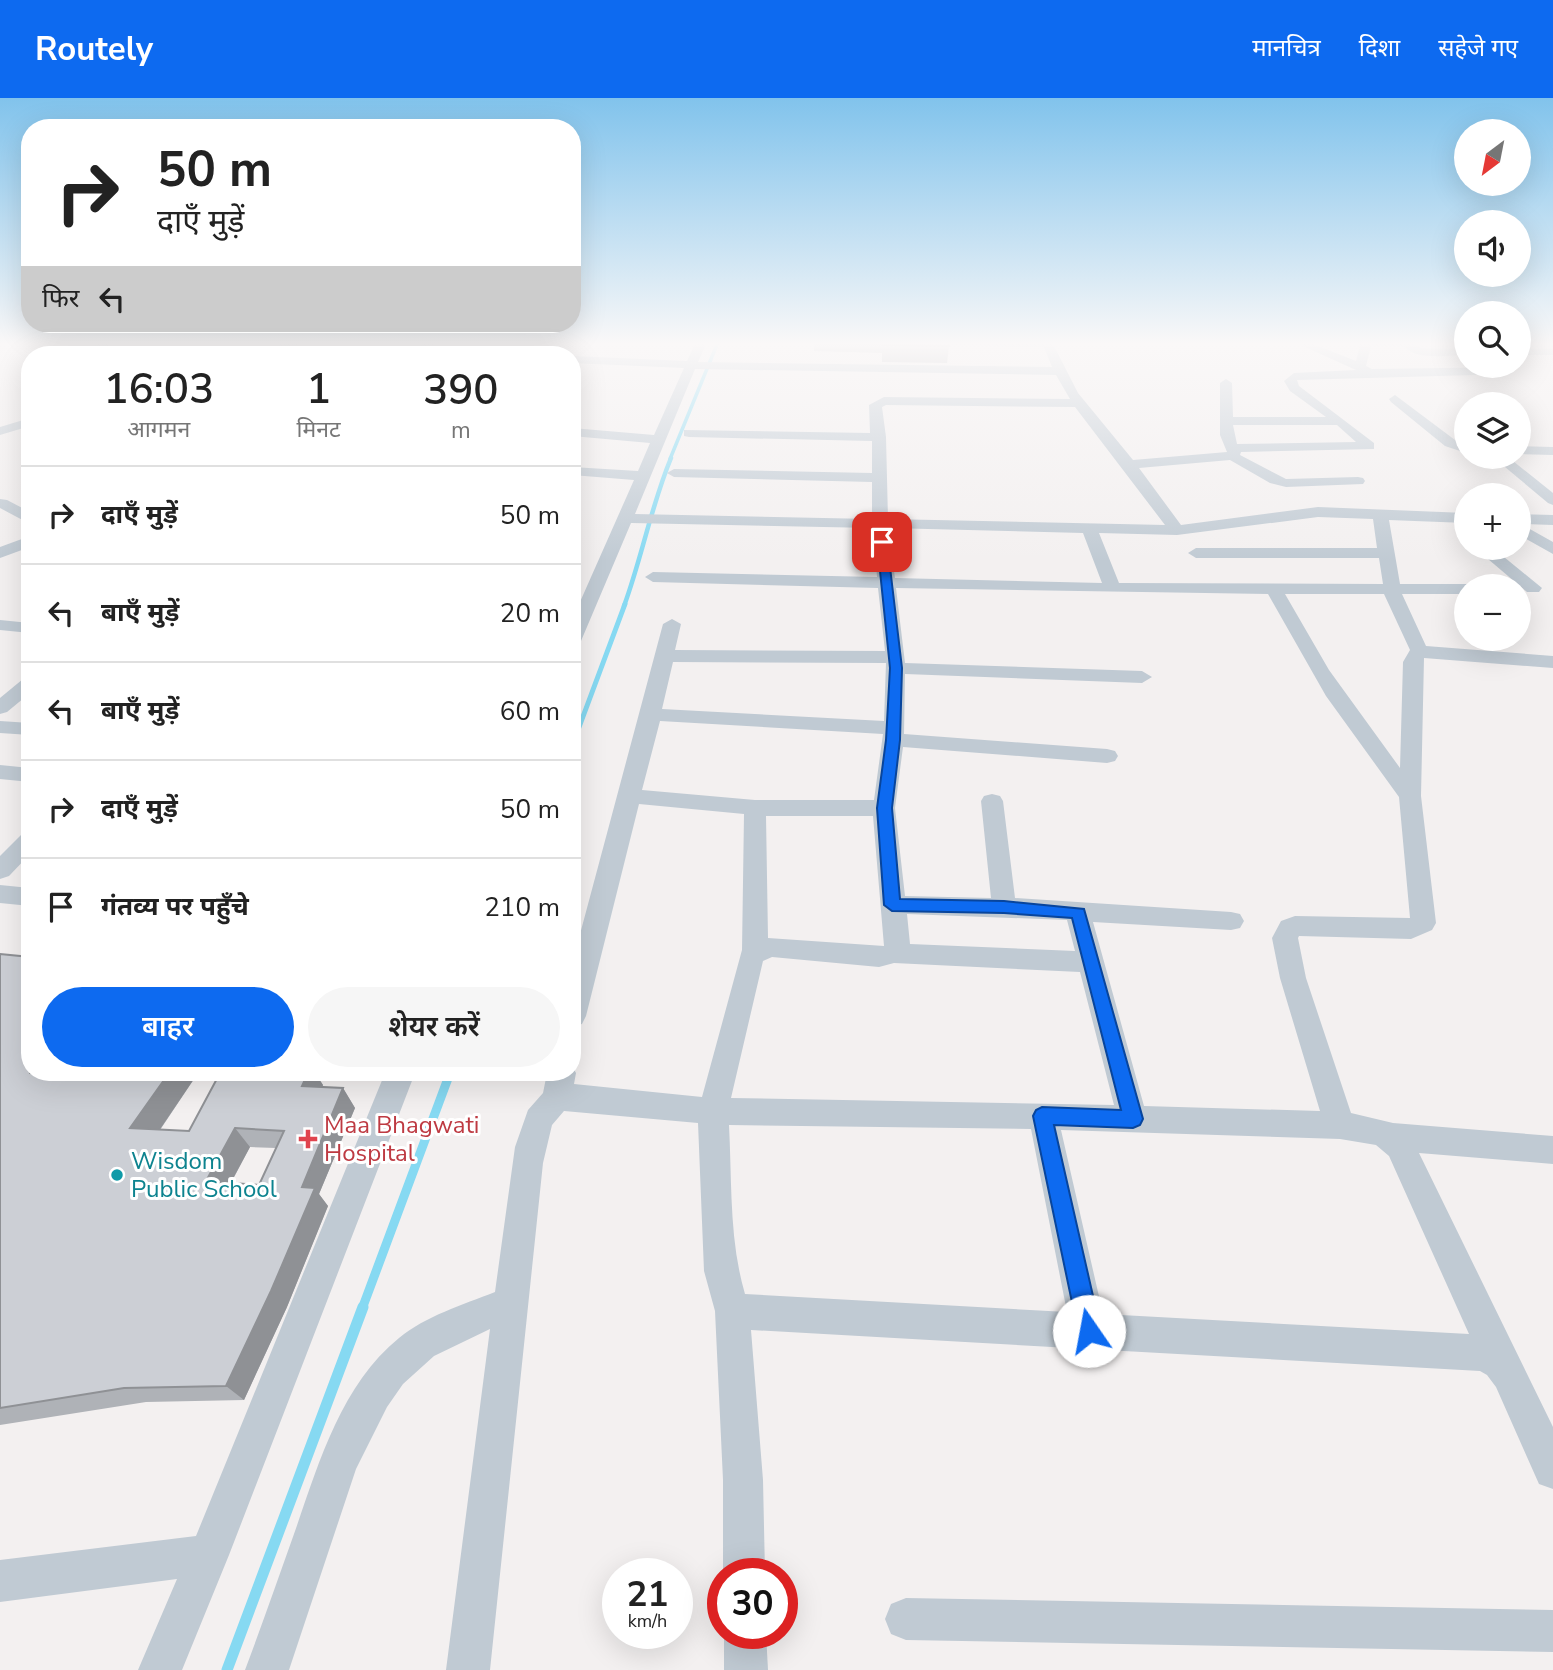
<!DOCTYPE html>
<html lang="hi">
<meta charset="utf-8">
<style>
body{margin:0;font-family:"Nunito Sans","Noto Sans Devanagari",sans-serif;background:#f6f6f6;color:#222;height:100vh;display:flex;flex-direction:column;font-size:26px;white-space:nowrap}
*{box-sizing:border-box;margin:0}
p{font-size:23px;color:#767676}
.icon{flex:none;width:38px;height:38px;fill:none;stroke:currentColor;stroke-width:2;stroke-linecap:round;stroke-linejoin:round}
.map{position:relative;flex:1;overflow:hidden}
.panel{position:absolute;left:21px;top:248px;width:560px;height:735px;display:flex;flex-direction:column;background:#fff;border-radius:28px;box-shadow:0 7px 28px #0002}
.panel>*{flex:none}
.banner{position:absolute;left:21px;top:21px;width:560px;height:214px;border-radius:28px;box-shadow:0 7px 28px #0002;background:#fff;color:#222;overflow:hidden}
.needle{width:46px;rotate:212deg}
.fabs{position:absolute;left:1454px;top:21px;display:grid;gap:14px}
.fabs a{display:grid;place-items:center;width:77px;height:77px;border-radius:50%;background:#fff;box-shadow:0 7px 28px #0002;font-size:35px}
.speed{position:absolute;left:602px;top:1460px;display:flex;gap:14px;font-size:35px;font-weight:700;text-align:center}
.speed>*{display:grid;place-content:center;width:91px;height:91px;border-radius:50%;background:#fff;box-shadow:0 7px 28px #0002;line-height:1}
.speed small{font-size:18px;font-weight:400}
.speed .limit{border:10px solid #d22;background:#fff;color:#111}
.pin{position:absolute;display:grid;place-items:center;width:60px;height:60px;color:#fff;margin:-30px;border-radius:14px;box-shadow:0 4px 10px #0006}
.me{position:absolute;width:77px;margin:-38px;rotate:348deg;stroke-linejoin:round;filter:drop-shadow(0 0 5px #0008)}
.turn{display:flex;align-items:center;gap:24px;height:147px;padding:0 21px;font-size:32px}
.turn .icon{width:91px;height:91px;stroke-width:2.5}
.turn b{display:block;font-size:49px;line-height:60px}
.then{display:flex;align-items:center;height:66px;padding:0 21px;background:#0003;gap:14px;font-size:26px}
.eta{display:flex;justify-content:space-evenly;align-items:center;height:119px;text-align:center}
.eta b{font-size:42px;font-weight:600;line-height:49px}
.primary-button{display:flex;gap:14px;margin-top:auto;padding:14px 21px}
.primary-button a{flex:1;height:80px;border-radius:42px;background:#0d6af0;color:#fff;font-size:28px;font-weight:600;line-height:80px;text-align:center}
.primary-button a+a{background:#f6f6f6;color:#222}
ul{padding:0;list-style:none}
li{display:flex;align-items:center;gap:21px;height:98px;padding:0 21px;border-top:2px solid #e0e0e0}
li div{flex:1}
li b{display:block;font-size:26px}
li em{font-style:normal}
header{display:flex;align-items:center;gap:42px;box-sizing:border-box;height:98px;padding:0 35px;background:#0d6af0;color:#fff}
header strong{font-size:33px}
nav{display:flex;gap:38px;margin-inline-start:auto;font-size:24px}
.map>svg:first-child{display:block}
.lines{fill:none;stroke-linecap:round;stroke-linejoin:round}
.stream-far4{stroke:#86d9f2;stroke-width:3.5}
.stream-far3{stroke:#86d9f2;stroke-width:4.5}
.stream-far2{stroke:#86d9f2;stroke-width:5}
.stream-far1{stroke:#86d9f2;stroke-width:9}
.stream{stroke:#86d9f2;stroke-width:11}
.minor{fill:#c0cad3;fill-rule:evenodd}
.wall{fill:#afb2b7;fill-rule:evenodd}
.shaded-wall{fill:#8f9195}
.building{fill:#cccfd5;stroke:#8f9195;stroke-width:2;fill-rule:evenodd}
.route{fill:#0d6af0;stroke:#08459c;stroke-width:2}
.health-dot{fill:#e0444e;stroke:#fff;stroke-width:2.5}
.culture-dot{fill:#0f9aa8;stroke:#fff;stroke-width:2.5}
.labels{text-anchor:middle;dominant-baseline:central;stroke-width:6;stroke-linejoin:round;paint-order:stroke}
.near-health-label{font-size:24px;fill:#be3a42;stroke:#fff;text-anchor:start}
.near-culture-label{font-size:24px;fill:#0d838f;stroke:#fff;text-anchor:start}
</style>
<header>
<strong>Routely</strong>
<nav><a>मानचित्र</a><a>दिशा</a><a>सहेजे गए</a></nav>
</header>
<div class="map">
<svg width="1553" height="1572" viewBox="0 0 1553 1572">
<rect width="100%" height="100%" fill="#f3f0f0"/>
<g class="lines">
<path class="stream-far4" d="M670 361 718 244"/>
<path class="stream-far3" d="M624 508C642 459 651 408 671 360"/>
<path class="stream-far2" d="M572 648 625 506"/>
<path class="stream-far1" d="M362 1211 450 975"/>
<path class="stream" d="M227 1572 363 1209"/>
<g class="minor">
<path d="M101 244H115L100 253 103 257H91L90 250Z"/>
<path d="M288 244H305L266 257H248Z"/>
<path d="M424 244H437L419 257H406Z"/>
<path d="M696 244H707L698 264 1052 269 1044 249 924 247 918 244H1052L1078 295 1133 362 1227 354 1220 337V285L1226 281 1232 285 1233 319H1326L1290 293 1284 283 1294 275 1356 272 1294 244H1308L1356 263 1361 244H1412L1420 250 1466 251V257C1449 257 1416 263 1404 248H1371L1366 268 1372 271 1514 269 1516 272 1510 276 1297 282 1299 288 1374 345V351L1241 354 1240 357 1286 381 1358 379 1363 380 1365 383 1363 386 1286 389 1270 385 1230 362 1139 370 1181 427 1318 409 1466 415V425L1389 422 1400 486H1466L1473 488H1466V496H1402L1426 548 1553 558V570L1424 560 1421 698 1436 825 1432 832 1411 841 1299 838 1298 840 1306 880 1351 1015 1393 1025 1553 1038V1066L1419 1055 1553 1329V1391L1539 1386 1496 1289 1487 1277 1480 1273 751 1232 763 1382 765 1475H723V1382L715 1213 704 1173 698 1025 564 1013 552 1027 543 1065 490 1572H446L490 1231 434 1258 403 1286 387 1309 356 1371 289 1572H245C262 1527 278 1481 294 1436 318 1368 340 1288 399 1240 426 1218 462 1207 495 1194L515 1049 528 1012 543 995 547 975H572V968L576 975 574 986 702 999 742 852 744 716 639 706 586 918 582 926 572 929V866L663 526 672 521 681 526 675 552 885 553 878 490 653 484 645 479 653 474 877 479 873 430 631 425 581 543 572 549V522L634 382 572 377V369L638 373 650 345 572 338V330L654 337 684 270 572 265V258L687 263ZM695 271 1056 277 1070 301 884 299 869 307 870 335 684 332V338L689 339 872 343V375L674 371 667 375 674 379 872 384V421L635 416ZM886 307 1075 309 1165 427 888 421 886 339 882 309ZM1233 327H1337L1356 344 1237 346ZM1318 419 1373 421 1377 450H1196L1188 455 1196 460H1379L1383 486 1119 485 1099 435 1177 437ZM888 430 1083 435 1102 485 895 480ZM896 490 1268 496 1326 598 1399 699 1410 820 1295 818 1281 823 1272 840 1280 880 1320 1013 1144 1008 1093 824 1231 832 1240 830 1244 823 1240 816 1231 814 1015 800 1003 703 1000 698 992 696 984 698 981 703 991 800 905 798 895 710 903 649 1107 665 1115 663 1118 658 1115 653 1107 651 904 636 905 576 1142 585 1152 579 1142 573 905 565ZM1285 496H1384L1410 552 1403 564 1400 670 1329 572ZM673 564 886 565 884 623 662 611ZM660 623 883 636 874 702H755L642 692ZM766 718H873L884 848 768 840ZM907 816 1067 822 1075 853 910 846ZM772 859 879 869 894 865 1080 874 1114 1007 731 1000 763 863ZM729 1027 1031 1031 1067 1214 745 1196C729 1142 732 1083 729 1027ZM1061 1032 1340 1041 1376 1047 1389 1058 1469 1236 1103 1216Z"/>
<rect x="1519" y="251" width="34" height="6"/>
<path d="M1395 297 1455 342 1466 346V355L1445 348 1391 304 1389 301Z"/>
<path d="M30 320V328L0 337V329Z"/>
<path d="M1519 348 1553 349V357L1519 356Z"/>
<path d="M1493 359H1508L1553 395V407L1548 405Z"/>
<path d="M0 401 7 402 30 414V426L0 410Z"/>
<path d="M1519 416 1553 417V427L1521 426 1553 444V456L1519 437Z"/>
<path d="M30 438V449L0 460V449Z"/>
<path d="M1475 450H1493L1542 490 1539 494H1527Z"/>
<path d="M0 522 30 525V535L0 532Z"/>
<path d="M30 579V595L7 614 0 616V600L23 581Z"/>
<path d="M0 623 30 625V637L0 635Z"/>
<path d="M0 667 30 670V684L0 681Z"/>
<path d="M30 734V756L9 778 0 781V758L22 736Z"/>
<path d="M0 787 30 790V808L0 805Z"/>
<path d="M385 975H415L229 1457 182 1572H138L177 1481 0 1504V1462L196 1438Z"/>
<path d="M906 1500 1553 1512V1554L906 1542 891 1536 885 1521 891 1506Z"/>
<path d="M724 1535H766L768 1572H724Z"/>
</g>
</g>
<g class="wall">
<path d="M814 244H948L949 248 947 265 882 264V255L814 253Z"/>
<path d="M0 856 30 975H198L160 1032 189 1033 308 975H315L323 987 322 989 343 990 355 1010 319 1096 328 1108 287 1209 244 1302 146 1304 0 1327ZM250 1049 276 1050 259 1087 231 1085Z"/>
</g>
<g class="shaded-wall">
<path d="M169 975H198L148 1049 130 1030Z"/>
<path d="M308 975H315L323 987 314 1007 302 988Z"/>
<path d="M343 990 355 1010 319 1096 328 1108 287 1209 244 1302 226 1288 302 1089Z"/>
<path d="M235 1030 250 1049 222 1101 206 1083Z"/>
</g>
<g class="building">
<path d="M883 244H948L949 248 883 247Z"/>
<path d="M0 856 30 859V975H169L130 1030 189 1033 220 975H308L302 988 343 990 302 1089 315 1090 271 1193 226 1288 124 1290 0 1310ZM235 1030 284 1033 259 1087 206 1083Z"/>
</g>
<linearGradient id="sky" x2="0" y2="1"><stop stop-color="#81c3ec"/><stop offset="0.53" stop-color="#faf8f8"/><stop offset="1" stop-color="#faf8f8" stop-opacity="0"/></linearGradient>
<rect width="1553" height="464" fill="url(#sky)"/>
<path class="route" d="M882 441 887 444 902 570 900 642 892 710 900 801 1004 803 1084 811 1143 1021 1140 1027 1133 1030 1054 1027 1101 1233 1098 1241 1089 1245 1081 1241 1078 1233 1033 1018 1036 1012 1042 1009 1121 1012 1072 820 1004 815 892 813 884 807 877 710 886 642 890 570 877 444Z"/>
<path class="health-dot" d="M304.5 1030.5h7v7h7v7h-7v7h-7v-7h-7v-7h7z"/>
<circle class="culture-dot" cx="117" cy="1077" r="7"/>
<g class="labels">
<g class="near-health-label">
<text x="324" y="1027">Maa Bhagwati<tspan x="324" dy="28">Hospital</tspan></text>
</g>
<g class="near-culture-label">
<text x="131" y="1063">Wisdom<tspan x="131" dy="28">Public School</tspan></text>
</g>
</g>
</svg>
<div class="fabs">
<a><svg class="needle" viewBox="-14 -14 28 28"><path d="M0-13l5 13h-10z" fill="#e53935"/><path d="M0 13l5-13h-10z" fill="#767676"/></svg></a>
<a><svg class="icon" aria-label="sound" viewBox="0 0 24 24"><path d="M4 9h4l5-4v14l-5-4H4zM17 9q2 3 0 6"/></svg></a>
<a><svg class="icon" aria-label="search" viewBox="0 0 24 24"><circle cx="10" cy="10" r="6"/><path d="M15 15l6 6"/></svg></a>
<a><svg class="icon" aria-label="layers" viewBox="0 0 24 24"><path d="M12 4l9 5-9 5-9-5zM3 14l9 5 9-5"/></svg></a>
<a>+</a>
<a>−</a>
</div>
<div class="speed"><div>21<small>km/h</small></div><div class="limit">30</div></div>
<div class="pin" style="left:882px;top:444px;background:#d93025"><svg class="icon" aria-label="arrive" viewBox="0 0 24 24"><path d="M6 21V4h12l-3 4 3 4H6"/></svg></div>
<svg class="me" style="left:1089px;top:1233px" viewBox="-20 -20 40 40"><circle r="19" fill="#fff"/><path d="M0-13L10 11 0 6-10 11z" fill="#0d6af0"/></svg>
<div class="banner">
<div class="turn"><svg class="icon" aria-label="right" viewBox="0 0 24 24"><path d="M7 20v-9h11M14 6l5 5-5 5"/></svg><div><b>50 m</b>दाएँ मुड़ें</div></div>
<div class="then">फिर<svg class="icon" aria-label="left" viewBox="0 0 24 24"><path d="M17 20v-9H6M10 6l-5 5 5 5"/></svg></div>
</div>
<section class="panel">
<div class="eta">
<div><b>16:03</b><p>आगमन</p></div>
<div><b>1</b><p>मिनट</p></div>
<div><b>390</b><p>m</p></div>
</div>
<ul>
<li><svg class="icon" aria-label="right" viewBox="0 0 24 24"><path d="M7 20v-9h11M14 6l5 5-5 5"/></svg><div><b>दाएँ मुड़ें</b></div><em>50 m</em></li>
<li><svg class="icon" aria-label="left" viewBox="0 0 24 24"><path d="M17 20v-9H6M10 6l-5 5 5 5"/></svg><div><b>बाएँ मुड़ें</b></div><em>20 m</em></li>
<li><svg class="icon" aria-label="left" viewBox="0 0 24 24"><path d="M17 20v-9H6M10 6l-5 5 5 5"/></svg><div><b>बाएँ मुड़ें</b></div><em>60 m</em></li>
<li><svg class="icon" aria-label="right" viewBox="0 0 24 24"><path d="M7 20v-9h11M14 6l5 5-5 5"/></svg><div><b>दाएँ मुड़ें</b></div><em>50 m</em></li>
<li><svg class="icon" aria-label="arrive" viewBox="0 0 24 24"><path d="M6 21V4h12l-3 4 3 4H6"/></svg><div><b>गंतव्य पर पहुँचे</b></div><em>210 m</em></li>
</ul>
<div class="primary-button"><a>बाहर</a><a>शेयर करें</a></div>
</section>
</div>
